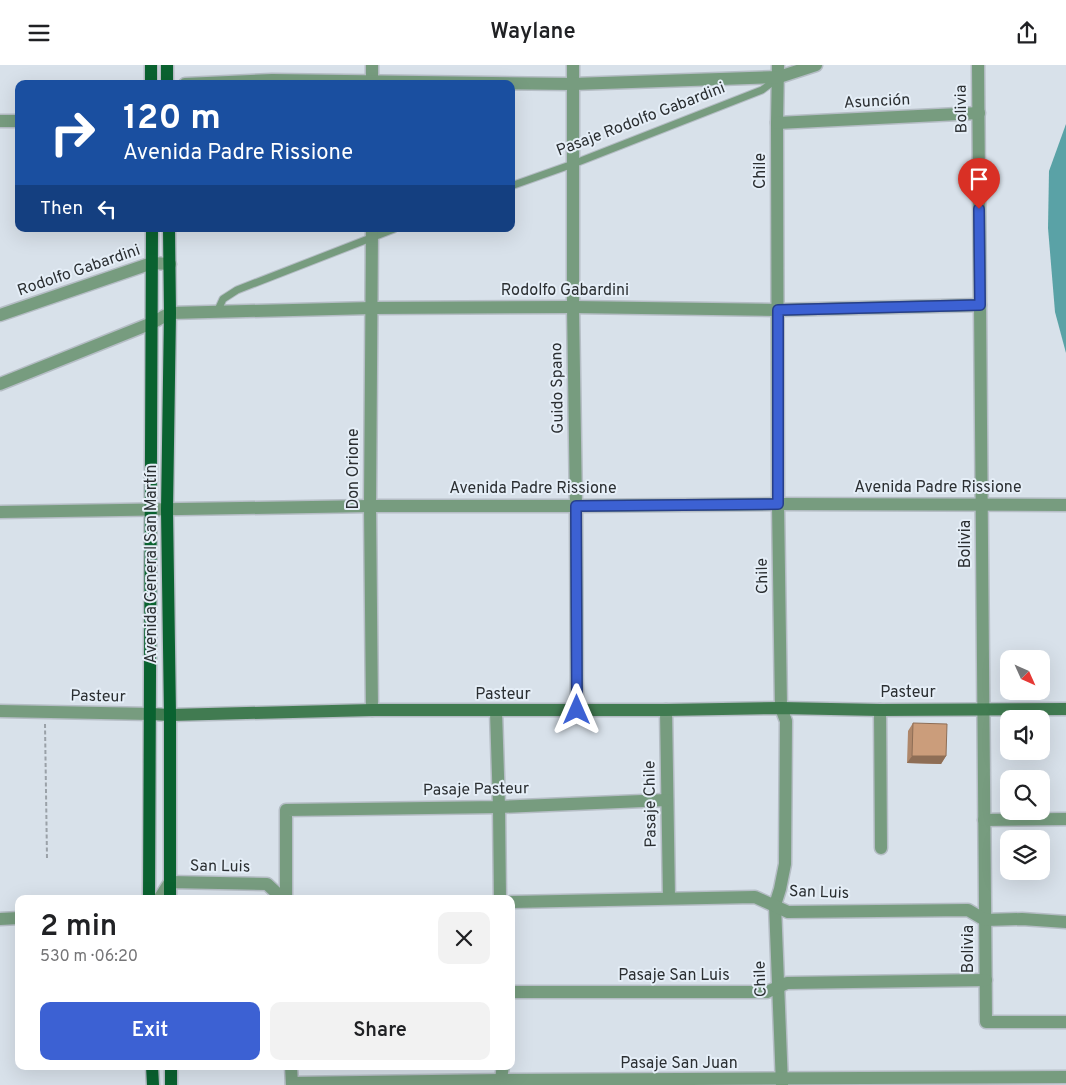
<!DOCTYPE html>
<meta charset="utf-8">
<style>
body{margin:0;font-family:Overpass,sans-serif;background:#f2f2f2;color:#202124;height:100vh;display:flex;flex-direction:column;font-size:19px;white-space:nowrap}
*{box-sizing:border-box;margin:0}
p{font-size:16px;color:#757577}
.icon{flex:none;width:28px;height:28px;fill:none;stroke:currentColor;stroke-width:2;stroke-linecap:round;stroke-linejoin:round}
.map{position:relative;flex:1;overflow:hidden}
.side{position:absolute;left:15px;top:830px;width:500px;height:175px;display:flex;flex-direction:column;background:#fff;border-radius:10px;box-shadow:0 5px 20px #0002}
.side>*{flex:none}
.banner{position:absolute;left:15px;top:15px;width:500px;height:152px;border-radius:10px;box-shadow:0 5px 20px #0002;background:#1a4fa0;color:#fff;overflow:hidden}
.needle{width:32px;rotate:135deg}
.tools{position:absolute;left:1000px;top:585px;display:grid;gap:10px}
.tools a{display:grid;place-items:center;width:50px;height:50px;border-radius:10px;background:#fff;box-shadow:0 5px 20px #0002;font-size:25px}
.pin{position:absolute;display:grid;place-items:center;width:42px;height:42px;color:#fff;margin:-51px -21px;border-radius:50% 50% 50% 0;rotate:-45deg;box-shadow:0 0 5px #0007}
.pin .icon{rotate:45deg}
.me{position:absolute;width:55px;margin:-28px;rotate:0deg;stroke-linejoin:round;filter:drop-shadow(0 0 4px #0008)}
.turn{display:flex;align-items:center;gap:18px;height:105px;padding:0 25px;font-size:22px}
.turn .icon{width:65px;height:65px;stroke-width:2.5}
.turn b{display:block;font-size:35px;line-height:42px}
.then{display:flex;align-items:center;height:48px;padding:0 25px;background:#0003;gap:10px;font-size:19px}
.round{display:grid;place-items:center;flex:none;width:52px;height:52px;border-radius:10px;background:#f2f2f2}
.head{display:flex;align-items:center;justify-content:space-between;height:85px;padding:0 25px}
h1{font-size:30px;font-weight:600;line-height:38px}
.primary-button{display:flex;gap:10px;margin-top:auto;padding:10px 25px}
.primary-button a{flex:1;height:58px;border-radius:10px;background:#3c61d3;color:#fff;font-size:20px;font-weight:600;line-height:58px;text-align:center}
.primary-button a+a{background:#f2f2f2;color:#202124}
header{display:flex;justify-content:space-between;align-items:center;height:65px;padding:0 25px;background:#fff;font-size:22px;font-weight:600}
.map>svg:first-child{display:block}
.water{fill:#5aa2a6}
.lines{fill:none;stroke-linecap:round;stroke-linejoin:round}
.lane-casing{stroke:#b5bdc5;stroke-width:9}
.street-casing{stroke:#b5bdc5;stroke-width:15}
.secondary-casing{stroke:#b5bdc5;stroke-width:15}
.primary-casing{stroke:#b5bdc5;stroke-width:15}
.path{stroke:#9aa1a8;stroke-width:2;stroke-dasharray:4 2.5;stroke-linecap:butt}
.lane{stroke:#779c7f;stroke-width:7}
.street{stroke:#779c7f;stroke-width:12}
.secondary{stroke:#417b51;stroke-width:12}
.primary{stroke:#0a6230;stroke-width:12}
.wall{fill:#af876a}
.shaded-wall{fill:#8e6e56}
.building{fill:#cb9d7b;stroke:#8e6e56}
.route-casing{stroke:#273f89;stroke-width:12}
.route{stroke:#3c61d3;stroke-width:9}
.labels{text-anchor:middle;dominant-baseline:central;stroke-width:4;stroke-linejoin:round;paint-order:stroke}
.street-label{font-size:16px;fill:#2b2f32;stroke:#e5eef7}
</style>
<header><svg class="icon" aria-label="menu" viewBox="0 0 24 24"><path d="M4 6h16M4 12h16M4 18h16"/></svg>Waylane<svg class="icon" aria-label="share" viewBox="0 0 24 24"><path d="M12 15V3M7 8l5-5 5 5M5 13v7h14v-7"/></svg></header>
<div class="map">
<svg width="1066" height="1020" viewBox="0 0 1066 1020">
<rect width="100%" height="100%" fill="#d8e1ea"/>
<path class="water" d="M1066 59V288L1055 247 1048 163 1049 106Z"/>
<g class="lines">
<defs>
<g id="lane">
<path d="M511 121 573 99 762 25 778 13"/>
<path d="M217 247 223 234 237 225 394 164"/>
</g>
<g id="street">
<path d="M372 0V19"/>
<path d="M573 0V242L576 441 577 645"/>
<path d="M778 0 777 58 778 439 781 643 786 656 785 799 780 824 775 840 782 1020"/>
<path d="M978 0 986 957H1066"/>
<path d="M185 19 272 15 573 19 779 12 816 0"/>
<path d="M0 56H19"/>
<path d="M777 58 979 48"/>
<path d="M372 164 370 441 372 645"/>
<path d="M0 250 152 198 170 199"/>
<path d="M0 319 152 258 170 248 372 243 573 242 778 245 980 240"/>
<path d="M0 447 370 441H576L778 439 1066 440"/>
<path d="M666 645 669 833"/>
<path d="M880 645 881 783"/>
<path d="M0 646 151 649"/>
<path d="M496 646 499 742 500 834"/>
<path d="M984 755 1066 754"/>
<path d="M159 834 170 817 267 819 283 834"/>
<path d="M286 834V745L499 742 667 735"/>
<path d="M511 837 755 832 788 847 968 845 985 855 1022 854 1066 857"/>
<path d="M0 854 19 853"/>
<path d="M511 927H767L787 918 986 915"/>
<path d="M291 1001 292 1020"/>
<path d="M292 1018 501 1015 1066 1012"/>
<path d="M500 1020 503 1001"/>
</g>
<path id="secondary" d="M151 649 170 650 372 645H666L781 643 880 645 1066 644"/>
<g id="primary">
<path d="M151 19V0"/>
<path d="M167 19V0"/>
<path d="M169 164 170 248 167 445 170 650V834"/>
<path d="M149 834 152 164"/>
<path d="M152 1001 153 1020"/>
<path d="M171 1001V1020"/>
</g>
</defs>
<use href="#lane" class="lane-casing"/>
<use href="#street" class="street-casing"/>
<use href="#secondary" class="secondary-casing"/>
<use href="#primary" class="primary-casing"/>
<path class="path" d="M45 659 47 793"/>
<use href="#lane" class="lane"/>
<use href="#street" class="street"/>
<use href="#secondary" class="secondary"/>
<use href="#primary" class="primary"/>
</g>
<path class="wall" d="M913 658 946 691 941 699 907 698 908 666Z"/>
<path class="shaded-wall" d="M912 691H946L941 699 907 698Z"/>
<path class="building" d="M913 658 947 659 946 691H912Z"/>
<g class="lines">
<defs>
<path id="route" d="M577 645 576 441 778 439V245L980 240 979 144"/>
</defs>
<use href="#route" class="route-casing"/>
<use href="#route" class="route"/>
</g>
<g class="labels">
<g class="street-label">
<text transform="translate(877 37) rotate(-3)">Asunción</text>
<text transform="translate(962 44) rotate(-91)">Bolivia</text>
<text transform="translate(641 55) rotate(-21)">Pasaje Rodolfo Gabardini</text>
<text transform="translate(761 106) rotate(-90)">Chile</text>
<text transform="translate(79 206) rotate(-19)">Rodolfo Gabardini</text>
<text x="565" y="226">Rodolfo Gabardini</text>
<text transform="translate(558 323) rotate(-91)">Guido Spano</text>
<text transform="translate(354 404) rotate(-90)">Don Orione</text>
<text x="938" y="423">Avenida Padre Rissione</text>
<text x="533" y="424">Avenida Padre Rissione</text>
<text transform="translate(966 479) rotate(-90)">Bolivia</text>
<text transform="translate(152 499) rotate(-90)">Avenida General San Martín</text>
<text transform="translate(763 511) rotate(-91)">Chile</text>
<text x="908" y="628">Pasteur</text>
<text x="503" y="630">Pasteur</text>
<text transform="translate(98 632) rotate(1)">Pasteur</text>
<text transform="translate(476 725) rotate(-1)">Pasaje Pasteur</text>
<text transform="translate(651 739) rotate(-91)">Pasaje Chile</text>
<text transform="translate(220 802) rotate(1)">San Luis</text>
<text transform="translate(819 828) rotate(2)">San Luis</text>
<text transform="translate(969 884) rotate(-90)">Bolivia</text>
<text x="674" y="911">Pasaje San Luis</text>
<text transform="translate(761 914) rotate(-92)">Chile</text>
<text x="679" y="999">Pasaje San Juan</text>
</g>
</g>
</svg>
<div class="tools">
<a><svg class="needle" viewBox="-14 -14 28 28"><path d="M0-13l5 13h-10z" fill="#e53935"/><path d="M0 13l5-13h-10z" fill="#757577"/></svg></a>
<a><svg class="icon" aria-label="sound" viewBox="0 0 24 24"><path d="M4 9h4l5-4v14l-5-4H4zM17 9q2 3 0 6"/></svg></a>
<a><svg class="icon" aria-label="search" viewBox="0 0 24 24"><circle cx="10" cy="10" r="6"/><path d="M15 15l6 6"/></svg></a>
<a><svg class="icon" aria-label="layers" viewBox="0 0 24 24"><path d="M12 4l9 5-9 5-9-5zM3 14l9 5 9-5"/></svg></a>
</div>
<div class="pin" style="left:979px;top:144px;background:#d93025"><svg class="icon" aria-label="arrive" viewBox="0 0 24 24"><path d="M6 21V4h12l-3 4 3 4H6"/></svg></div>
<svg class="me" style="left:577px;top:645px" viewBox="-20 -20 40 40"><path d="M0-17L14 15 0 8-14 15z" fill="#3c61d3" stroke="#fff" stroke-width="4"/></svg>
<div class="banner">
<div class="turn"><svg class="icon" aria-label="right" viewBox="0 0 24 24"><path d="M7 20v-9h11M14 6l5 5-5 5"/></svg><div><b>120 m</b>Avenida Padre Rissione</div></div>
<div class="then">Then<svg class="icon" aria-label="left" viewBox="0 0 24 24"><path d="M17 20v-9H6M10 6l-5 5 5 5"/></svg></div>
</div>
<section class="side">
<div class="head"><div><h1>2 min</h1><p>530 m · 06:20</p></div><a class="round"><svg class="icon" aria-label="close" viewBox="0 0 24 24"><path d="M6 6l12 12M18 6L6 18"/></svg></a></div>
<div class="primary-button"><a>Exit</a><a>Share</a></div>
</section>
</div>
